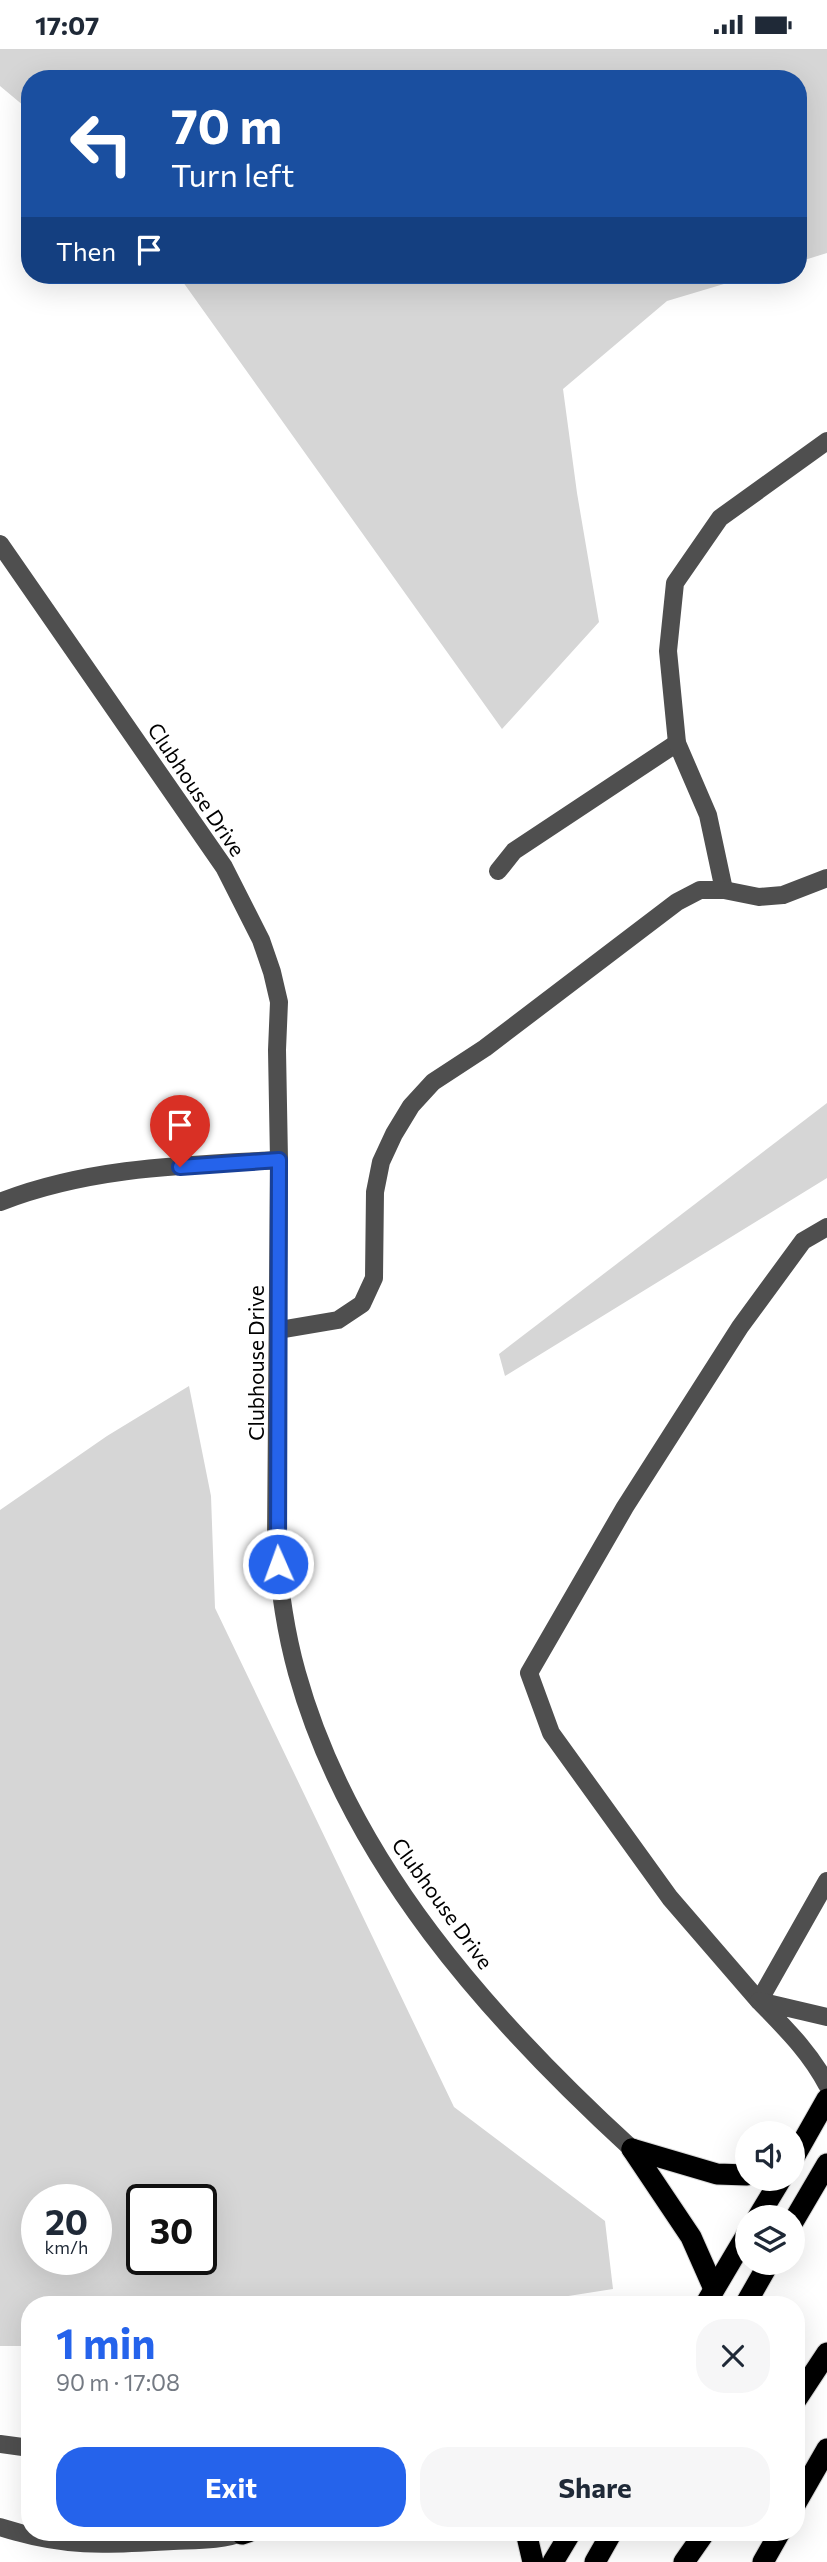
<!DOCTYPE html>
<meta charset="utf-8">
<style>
body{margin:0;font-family:Commissioner,sans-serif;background:#f6f6f7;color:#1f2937;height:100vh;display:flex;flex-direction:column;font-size:26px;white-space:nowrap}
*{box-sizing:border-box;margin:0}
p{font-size:23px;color:#747a83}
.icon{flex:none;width:38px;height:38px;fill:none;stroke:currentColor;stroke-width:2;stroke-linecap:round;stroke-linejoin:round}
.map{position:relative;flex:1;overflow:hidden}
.sheet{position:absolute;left:21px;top:2247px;width:784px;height:245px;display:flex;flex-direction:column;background:#fff;border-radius:28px;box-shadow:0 7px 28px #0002}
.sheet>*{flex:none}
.banner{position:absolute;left:21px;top:21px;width:786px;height:214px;border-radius:28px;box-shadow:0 7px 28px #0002;background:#1a4fa0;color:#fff;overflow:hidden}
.buttons{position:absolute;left:735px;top:2072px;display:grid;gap:14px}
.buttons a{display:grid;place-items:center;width:70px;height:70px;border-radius:50%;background:#fff;box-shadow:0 7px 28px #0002;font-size:35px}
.speed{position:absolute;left:21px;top:2135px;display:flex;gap:14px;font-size:35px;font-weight:700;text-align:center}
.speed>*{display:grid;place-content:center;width:91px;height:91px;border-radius:50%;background:#fff;box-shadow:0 7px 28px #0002;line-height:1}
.speed small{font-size:18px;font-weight:400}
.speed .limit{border:4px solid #111;border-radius:10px;background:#fff;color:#111}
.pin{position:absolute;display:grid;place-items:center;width:60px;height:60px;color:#fff;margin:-72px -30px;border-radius:50% 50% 50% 0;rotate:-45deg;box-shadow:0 0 7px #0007}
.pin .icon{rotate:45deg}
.me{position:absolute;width:77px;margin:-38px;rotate:358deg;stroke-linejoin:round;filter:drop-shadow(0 0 5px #0008)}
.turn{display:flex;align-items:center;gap:24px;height:147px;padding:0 35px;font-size:32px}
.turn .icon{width:91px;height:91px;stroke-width:2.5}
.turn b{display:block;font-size:49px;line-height:60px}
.then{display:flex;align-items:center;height:66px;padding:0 35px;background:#0003;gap:14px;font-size:26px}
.round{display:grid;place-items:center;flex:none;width:74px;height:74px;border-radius:28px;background:#f6f6f7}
.summary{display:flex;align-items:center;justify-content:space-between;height:119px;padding:0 35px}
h1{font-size:42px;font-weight:700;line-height:52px;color:#2563eb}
.button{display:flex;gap:14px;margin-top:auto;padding:14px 35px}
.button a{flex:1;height:80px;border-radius:28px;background:#2563eb;color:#fff;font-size:28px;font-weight:700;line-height:80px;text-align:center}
.button a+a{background:#f6f6f7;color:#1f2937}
.status{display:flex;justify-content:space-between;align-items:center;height:49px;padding:0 35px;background:#fff;direction:ltr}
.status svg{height:19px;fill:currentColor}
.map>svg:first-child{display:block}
.green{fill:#d6d6d6;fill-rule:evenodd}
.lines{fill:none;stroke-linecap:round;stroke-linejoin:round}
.highway-casing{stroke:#dbdbdb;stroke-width:23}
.minor{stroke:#4f4f4f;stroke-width:18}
.highway{stroke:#000;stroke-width:21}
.route-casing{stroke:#184099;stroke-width:18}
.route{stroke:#2563eb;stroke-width:12}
.labels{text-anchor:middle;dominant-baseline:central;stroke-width:5;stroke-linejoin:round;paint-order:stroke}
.street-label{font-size:21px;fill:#000;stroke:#fff}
</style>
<div class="status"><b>17:07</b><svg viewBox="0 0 49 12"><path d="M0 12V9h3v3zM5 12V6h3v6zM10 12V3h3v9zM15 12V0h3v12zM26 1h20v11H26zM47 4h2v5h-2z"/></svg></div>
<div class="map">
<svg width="827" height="2513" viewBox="0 0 827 2513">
<rect width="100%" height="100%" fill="#fff"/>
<g class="green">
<path d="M0 0H827V204L798 213V30H30V62L0 37Z"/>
<path d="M178 226H754L667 252 563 340 577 444 599 573 502 680Z"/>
<path d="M827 1054V1129L505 1327 499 1305Z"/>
<path d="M189 1337 211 1447 215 1559 454 2058 605 2172 613 2240 511 2256H30V2297H0V1461L107 1387ZM37 2151H96V2210H37ZM142 2151H201V2210H142Z"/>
</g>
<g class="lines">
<defs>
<g id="highway">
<path d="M632 2100 691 2188 714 2240"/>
<path d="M632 2100 717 2125 747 2126"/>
<path d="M793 2110 827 2050"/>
<path d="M758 2168 781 2130"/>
<path d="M793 2173 827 2115"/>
<path d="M705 2256 747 2185"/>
<path d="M745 2256 769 2214"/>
<path d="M796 2351 827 2304"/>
<path d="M796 2454 827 2400"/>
<path d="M526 2483 533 2513"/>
<path d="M242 2485 248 2483"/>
<path d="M553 2513 571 2483"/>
<path d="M595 2513 612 2483"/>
<path d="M684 2513 705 2483"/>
<path d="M763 2513 780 2483"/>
</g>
</defs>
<use href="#highway" class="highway-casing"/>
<g class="minor">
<path d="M0 495 224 818 261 891 272 923 279 953 277 1001 279 1111 276 1493C279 1537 285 1581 297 1624 350 1814 490 1970 632 2100"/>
<path d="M498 822 514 802 677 694"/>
<path d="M724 841 708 766 677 694 668 602 675 534 720 469 827 392"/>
<path d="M0 1153C89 1118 185 1116 279 1111"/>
<path d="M827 1178 803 1192 740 1278 625 1458 529 1624 551 1684 670 1849 759 1952 827 1832"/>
<path d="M279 1281 338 1271 362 1255 374 1229 375 1143 381 1113 394 1085 411 1057 433 1033 485 999 677 853 700 841H724L759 848 783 846 827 829"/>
<path d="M827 1968 759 1952C785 1979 810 2003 827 2036"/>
<path d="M0 2395 30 2399"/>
<path d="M0 2478C65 2499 106 2496 173 2492 195 2491 223 2492 243 2483"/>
</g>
<use href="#highway" class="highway"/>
</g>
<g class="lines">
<defs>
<path id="route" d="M180 1118 279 1111 278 1515"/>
</defs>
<use href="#route" class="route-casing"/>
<use href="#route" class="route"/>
</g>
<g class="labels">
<g class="street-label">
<text transform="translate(197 740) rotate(56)">Clubhouse Drive</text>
<text transform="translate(255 1314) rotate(-90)">Clubhouse Drive</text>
<text transform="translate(443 1854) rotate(54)">Clubhouse Drive</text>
</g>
</g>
</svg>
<div class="buttons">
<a><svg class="icon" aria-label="sound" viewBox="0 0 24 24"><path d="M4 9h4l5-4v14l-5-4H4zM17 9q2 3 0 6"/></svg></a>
<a><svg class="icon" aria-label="layers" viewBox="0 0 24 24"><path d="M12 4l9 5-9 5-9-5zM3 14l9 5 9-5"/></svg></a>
</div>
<div class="speed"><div>20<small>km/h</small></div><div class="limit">30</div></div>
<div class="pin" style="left:180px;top:1118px;background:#d93025"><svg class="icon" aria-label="arrive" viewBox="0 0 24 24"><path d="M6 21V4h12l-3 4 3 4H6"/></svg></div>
<svg class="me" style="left:278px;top:1515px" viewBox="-20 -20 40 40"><circle r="17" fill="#2563eb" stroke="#fff" stroke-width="3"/><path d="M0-11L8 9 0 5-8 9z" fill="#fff"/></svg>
<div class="banner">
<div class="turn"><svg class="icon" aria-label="left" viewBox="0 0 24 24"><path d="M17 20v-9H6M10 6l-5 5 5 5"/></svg><div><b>70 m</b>Turn left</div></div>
<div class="then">Then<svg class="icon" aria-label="arrive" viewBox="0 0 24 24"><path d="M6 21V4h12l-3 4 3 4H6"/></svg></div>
</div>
<section class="sheet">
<div class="summary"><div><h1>1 min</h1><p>90 m · 17:08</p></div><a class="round"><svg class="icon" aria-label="close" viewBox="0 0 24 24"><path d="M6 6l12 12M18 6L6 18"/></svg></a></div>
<div class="button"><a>Exit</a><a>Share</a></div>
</section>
</div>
